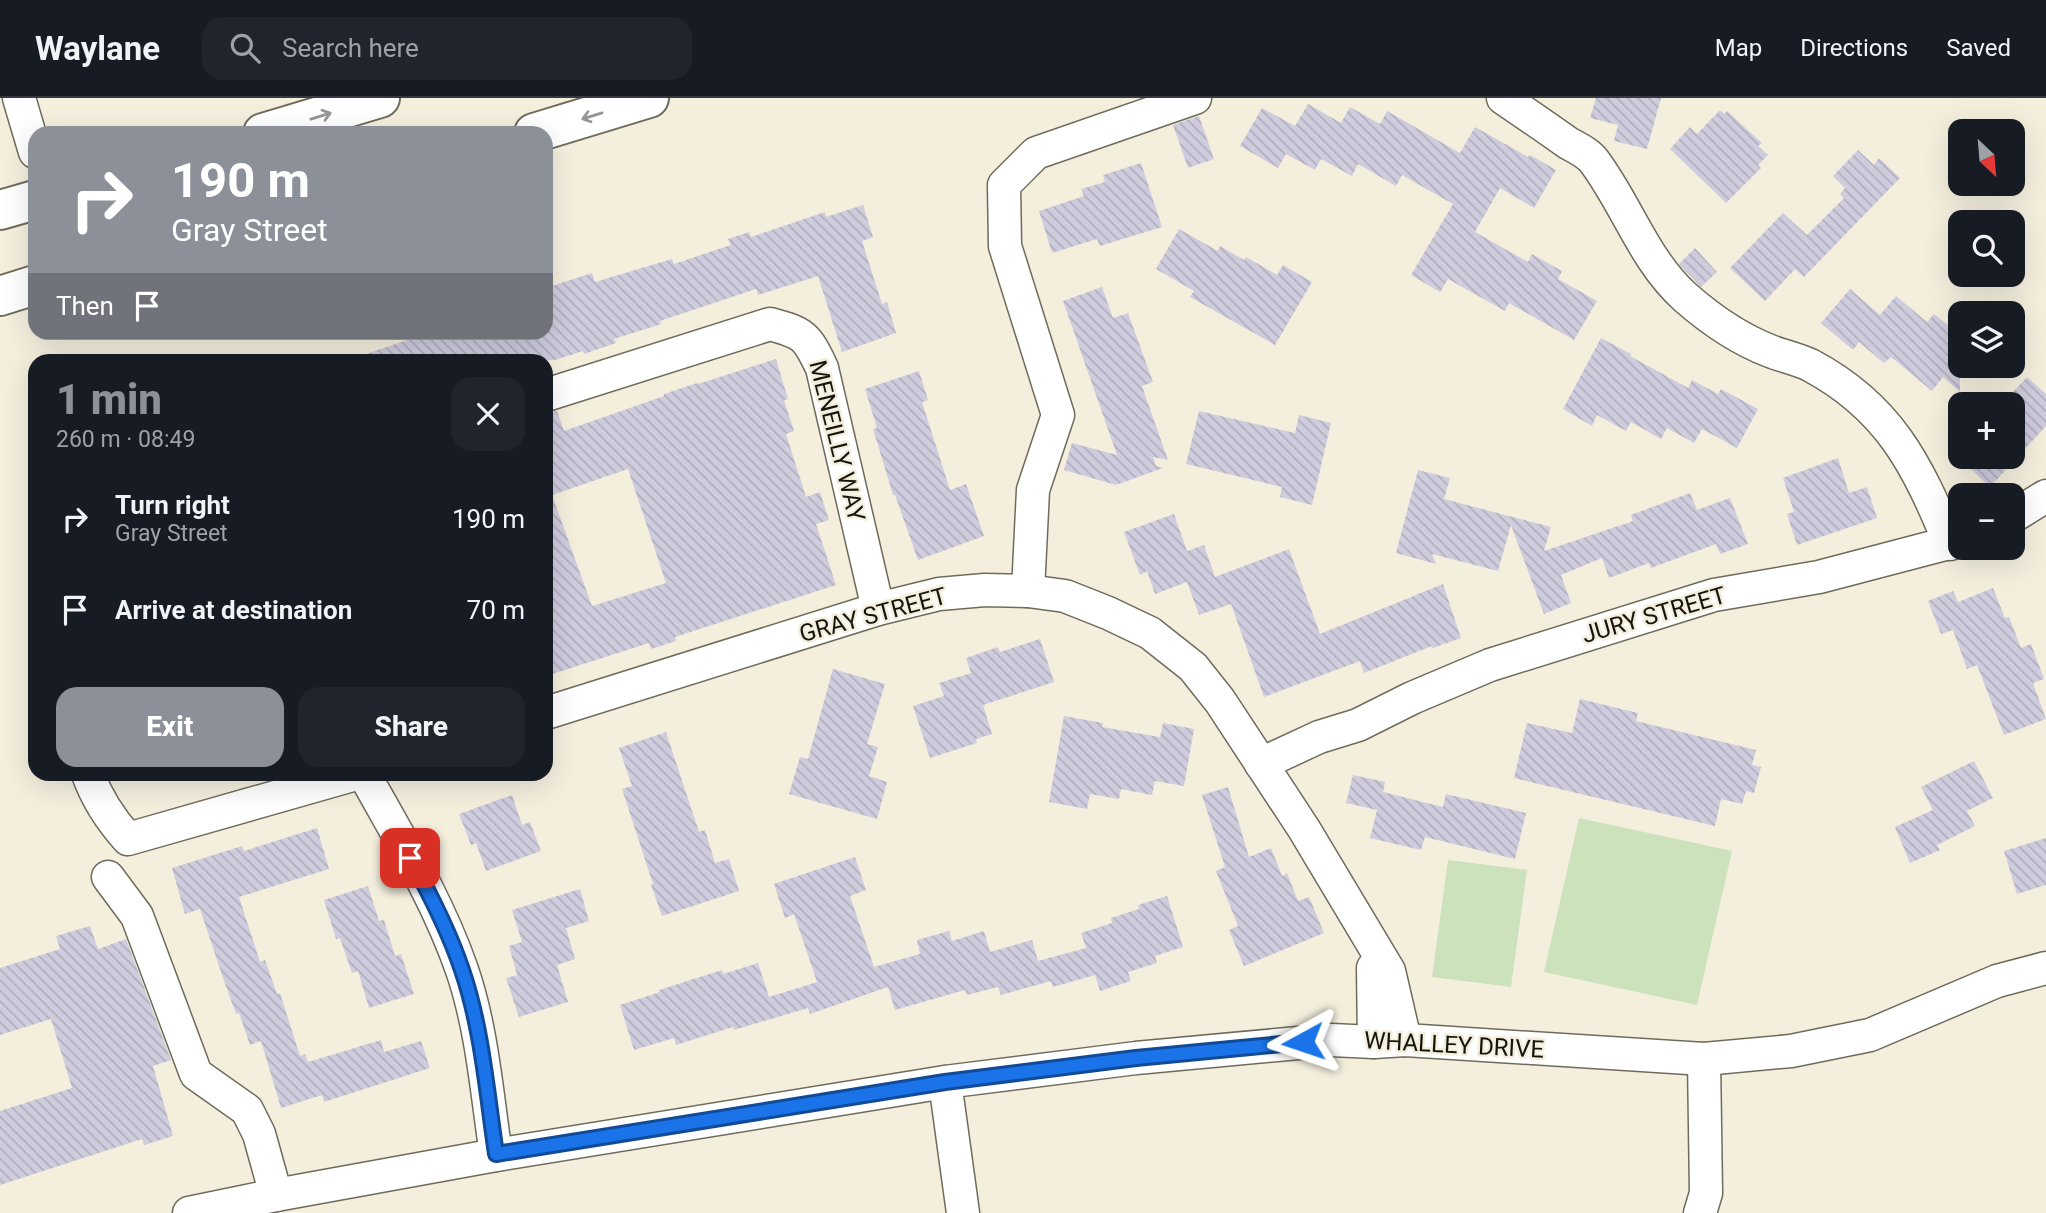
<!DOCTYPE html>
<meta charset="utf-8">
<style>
body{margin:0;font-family:Roboto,sans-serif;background:#20242c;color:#f1f3f6;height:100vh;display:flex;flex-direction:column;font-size:26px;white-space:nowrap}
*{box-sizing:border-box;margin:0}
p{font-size:23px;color:#9ea1a6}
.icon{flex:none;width:38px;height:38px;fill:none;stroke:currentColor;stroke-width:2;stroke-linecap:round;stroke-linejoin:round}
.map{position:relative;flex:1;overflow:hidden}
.details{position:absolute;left:28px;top:256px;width:525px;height:427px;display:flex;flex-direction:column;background:#171b24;border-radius:21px;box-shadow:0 7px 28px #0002}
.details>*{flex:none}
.top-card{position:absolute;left:28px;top:28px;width:525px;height:214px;border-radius:21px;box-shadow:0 7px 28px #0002;background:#8c9099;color:#fff;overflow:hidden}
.needle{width:46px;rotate:154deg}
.fabs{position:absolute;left:1948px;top:21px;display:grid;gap:14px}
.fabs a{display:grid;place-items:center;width:77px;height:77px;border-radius:14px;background:#171b24;box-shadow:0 7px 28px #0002;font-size:35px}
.pin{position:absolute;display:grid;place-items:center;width:60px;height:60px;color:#fff;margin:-30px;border-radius:14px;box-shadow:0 4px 10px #0006}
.me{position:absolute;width:77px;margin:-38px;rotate:265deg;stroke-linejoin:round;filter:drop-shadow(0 0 5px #0008)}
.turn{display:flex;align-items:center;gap:24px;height:147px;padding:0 28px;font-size:32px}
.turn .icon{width:91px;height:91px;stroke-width:2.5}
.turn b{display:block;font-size:49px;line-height:60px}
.then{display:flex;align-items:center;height:66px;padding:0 28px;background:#0003;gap:14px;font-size:26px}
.round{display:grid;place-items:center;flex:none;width:74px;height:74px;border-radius:21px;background:#20242c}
.headline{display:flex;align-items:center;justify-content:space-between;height:119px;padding:0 28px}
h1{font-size:42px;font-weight:800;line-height:52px;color:#8c9099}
.action{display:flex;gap:14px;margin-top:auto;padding:14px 28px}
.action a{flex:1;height:80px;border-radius:21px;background:#8c9099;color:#fff;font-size:28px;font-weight:800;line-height:80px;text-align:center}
.action a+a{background:#20242c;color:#f1f3f6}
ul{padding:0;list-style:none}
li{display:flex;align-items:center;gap:21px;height:91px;padding:0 28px}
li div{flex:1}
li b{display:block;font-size:26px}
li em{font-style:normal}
header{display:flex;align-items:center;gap:42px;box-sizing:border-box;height:98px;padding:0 35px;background:#171b24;border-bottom:2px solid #363941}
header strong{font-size:33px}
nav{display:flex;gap:38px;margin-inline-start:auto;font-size:24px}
.search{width:490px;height:63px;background:#20242c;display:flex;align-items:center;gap:18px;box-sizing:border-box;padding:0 24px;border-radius:21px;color:#9ea1a6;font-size:26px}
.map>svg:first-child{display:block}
.garden{fill:#cbe2bd}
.building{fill:url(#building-back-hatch);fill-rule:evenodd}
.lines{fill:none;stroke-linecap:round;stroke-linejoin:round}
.street-casing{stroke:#6f6b5b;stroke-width:35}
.highway-casing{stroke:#6f6b5b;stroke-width:42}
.street{stroke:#fff;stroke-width:32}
.highway{stroke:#fff;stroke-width:38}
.oneway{stroke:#969592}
.route-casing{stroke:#114b97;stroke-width:18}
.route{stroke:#1a73e8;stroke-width:12}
.labels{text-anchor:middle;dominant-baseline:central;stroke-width:5;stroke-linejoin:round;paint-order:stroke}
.street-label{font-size:24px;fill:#16140d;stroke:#f4efdd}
</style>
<header>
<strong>Waylane</strong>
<div class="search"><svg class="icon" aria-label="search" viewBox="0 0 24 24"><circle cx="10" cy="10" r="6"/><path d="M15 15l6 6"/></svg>Search here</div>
<nav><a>Map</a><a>Directions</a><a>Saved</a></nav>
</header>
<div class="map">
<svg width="2046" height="1115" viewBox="0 0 2046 1115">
<defs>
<pattern id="building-back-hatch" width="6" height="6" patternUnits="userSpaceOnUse" patternTransform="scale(1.75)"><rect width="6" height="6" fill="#cfccde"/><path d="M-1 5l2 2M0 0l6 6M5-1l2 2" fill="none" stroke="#b1aebd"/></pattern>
</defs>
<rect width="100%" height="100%" fill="#f4efdd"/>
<g class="garden">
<path d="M1579 720 1732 753 1697 907 1544 874Z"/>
<path d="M1448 762 1527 772 1511 889 1432 879Z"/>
</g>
<g class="building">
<path d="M1596 0H1661L1647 51 1614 43 1618 27 1590 20Z"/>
<path d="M1308 6 1341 25 1350 9 1380 26 1387 13 1460 55 1475 29 1528 59 1530 57 1556 72 1534 110 1500 90 1475 134 1528 164 1532 156 1562 173 1558 181 1597 203 1574 242 1509 205 1505 213 1448 181 1440 194 1411 177 1453 106 1402 77 1396 88 1358 66 1352 78 1321 61 1315 72 1286 56 1278 70 1240 48 1262 10 1295 28Z"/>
<path d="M1720 12 1724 16 1727 13 1762 45 1758 48 1768 57 1758 67 1761 70 1726 105 1670 51 1690 29 1697 36Z"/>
<path d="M1199 18 1214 61 1188 70 1173 27Z"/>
<path d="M1858 52 1874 67 1879 60 1900 80 1804 179 1795 171 1765 203 1730 170 1783 115 1807 137 1844 100 1840 96 1845 90 1833 78Z"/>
<path d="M1141 65 1162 129 1100 148 1097 141 1052 155 1039 113 1084 98 1081 91 1105 84 1103 77Z"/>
<path d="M863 107 873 139 862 143 882 206 887 204 896 235 842 254 818 178 758 197 756 191 660 223 661 226 614 241 616 245 584 256 583 253 555 262H360V258L431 234H546V190L592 175 595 184 672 161 674 166 731 147 728 141 749 134 751 139 825 114 826 119Z"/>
<path d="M1179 131 1218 153 1220 148 1244 162 1246 159 1277 177 1283 167 1312 184 1275 247 1190 199 1194 193 1156 171Z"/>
<path d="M1695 150 1717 174 1701 189 1679 166Z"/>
<path d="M1102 189 1113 220 1128 215 1153 284 1142 288 1168 362 1153 359 1156 368 1163 370 1116 387 1064 372 1072 345 1117 357 1063 203Z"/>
<path d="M1850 191 1880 217 1896 198 1927 224 1934 216 1960 237V294L1943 279 1932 293 1891 259 1884 265 1859 244 1853 252 1821 225Z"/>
<path d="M1601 240 1631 256 1630 258 1688 290 1692 282 1718 296 1721 291 1758 311 1737 350 1702 331 1694 345 1667 330 1661 341 1631 324 1626 333 1597 317 1592 328 1563 311Z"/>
<path d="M776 261 788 301 784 302 794 333 786 336 806 399 820 394 829 422 816 426 836 487 675 539 676 543 651 551 649 545 546 578V315L557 313 564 333 664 298V296L697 285 698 286ZM628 371 666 485 592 508 552 397Z"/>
<path d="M919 273 928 302 922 304 950 392 966 386 984 438 918 462 895 397H893L873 331 877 330 865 291Z"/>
<path d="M2027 279 2046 296V328L1990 389 1958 359H2012V306H2002Z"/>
<path d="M1199 313 1295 335 1299 317 1331 325 1312 407 1280 399 1282 389 1186 366Z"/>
<path d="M1838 360 1849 395 1867 389 1877 420 1797 447 1787 416 1794 414 1783 380Z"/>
<path d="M1418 372 1450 380 1444 401 1551 429 1544 453 1633 423 1631 417 1690 395 1697 412 1730 400 1748 446 1720 456 1716 446 1651 470 1649 465 1609 480 1602 460 1561 477 1571 505 1544 516 1511 427 1498 473 1432 456 1436 466 1396 455Z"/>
<path d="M1174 416 1187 453 1204 447 1215 479 1289 451 1320 536 1443 486 1461 540 1433 550 1432 548 1364 575 1360 563 1264 599 1231 506 1199 517 1187 484 1155 496 1147 473 1140 477 1124 434Z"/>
<path d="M1993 490 2005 520 2009 519 2021 550 2031 546 2044 581 2033 585 2046 621 2004 637 1977 567 1967 571 1953 532 1941 536 1928 503 1953 493 1958 504Z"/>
<path d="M1040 541 1054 584 983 607 992 636 976 641 977 645 930 660 913 608 944 598 939 585 971 575 966 560 998 549 1000 554Z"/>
<path d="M833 571 885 586 867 646 878 649 869 678 887 684 877 721 789 696 800 659 808 661Z"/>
<path d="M1580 601 1638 615 1636 623 1756 652 1752 667 1761 669 1754 695 1746 693 1742 706 1721 701 1715 728 1514 680 1527 625 1572 635Z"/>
<path d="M1064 618 1103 625 1102 629 1160 639 1163 625 1194 631 1184 688 1155 683 1152 697 1121 691 1119 701 1090 696 1087 711 1049 704Z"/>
<path d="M666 634 699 734 705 732 715 765 729 761 739 793 662 818 651 787 653 786 622 691 632 688 619 650Z"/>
<path d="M1974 663 1993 700 1967 713 1975 728 1937 747 1940 752 1910 765 1895 729 1933 712 1921 689Z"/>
<path d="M1353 677 1385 684 1383 694 1443 709 1446 696 1526 715 1515 761 1425 739 1421 752 1370 740 1377 712 1346 705Z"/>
<path d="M1228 689 1249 759 1271 750 1282 778 1287 775 1298 803 1309 799 1324 835 1244 868 1229 832 1238 828 1216 773 1225 769 1202 697Z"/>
<path d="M512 697 522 727 530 724 541 753 486 773 476 745 471 747 459 716Z"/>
<path d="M317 730 329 771 239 799 260 864 265 862 277 896 280 895 300 958 305 956 308 964 381 942 384 954 421 943 430 970 324 1004 322 997 281 1010 261 943 250 947 239 915 236 916 223 880 200 811 185 816 172 770 242 748 244 753Z"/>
<path d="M2046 740V787L2017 796 2004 753Z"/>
<path d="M855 759 866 792 850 798 874 869 920 856 917 842 949 833 952 843 984 833 990 854 1032 842 1038 863 1086 850 1081 835 1112 825 1111 820 1139 811 1138 807 1167 798 1183 849 1155 858 1157 865 1128 874 1131 883 1100 893 1095 877 1053 889 1051 883 1001 897 998 889 967 897 965 892 895 912 888 889 810 916 808 910 734 932 733 929 676 947 674 940 634 952 620 907 660 894 659 892 722 872 723 876 758 865 769 899 817 884 794 816 785 820 774 786Z"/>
<path d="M368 788 379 823 384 822 395 858 401 856 414 896 369 910 358 873 352 875 340 840 336 841 324 802Z"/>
<path d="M580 791 589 823 566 830 575 861 557 867 568 904 519 919 506 880 517 877 509 848 522 844 512 812Z"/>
<path d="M90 828 98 851 126 841 171 962 153 968 173 1038 144 1047 142 1041 0 1087V1013L72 990 51 921 0 937V870L60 851 56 838Z"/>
</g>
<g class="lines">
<defs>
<g id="street">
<path d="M19 0 35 54"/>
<path d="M1503 0C1525 15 1547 30 1568 45 1577 50 1588 55 1594 63 1627 107 1644 162 1685 199 1710 221 1739 241 1770 253 1783 258 1797 261 1810 267 1889 309 1917 366 1950 446"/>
<path d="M546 297 770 226C804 235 807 238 822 270L878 511"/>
<path d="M2012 419 2046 398"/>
<path d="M1028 493 1033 392 1058 317 1005 148 1004 87 1036 55 1195 0"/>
<path d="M546 615 878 511 939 496 985 492 1028 493 1065 498 1108 515 1150 535 1193 569 1220 603 1304 731 1389 873 1405 942"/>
<path d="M1261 666 1319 639 1358 627 1412 600 1490 567 1714 497 1819 479 1960 442"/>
<path d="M88 676C97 701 110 721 128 741L356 676"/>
<path d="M364 676C399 739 438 803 462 872 482 930 487 996 496 1057"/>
<path d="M108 779 137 818 196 976 247 1012 259 1036 276 1097"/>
<path d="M1373 870 1374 944"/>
<path d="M945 984 963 1115"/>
<path d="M189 1115 276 1097 496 1057 945 984 1136 960 1331 942 1374 944 1405 942 1704 961 1791 953 1870 937 1997 883 2046 870"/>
<path d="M1700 1115 1706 1095 1704 961"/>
</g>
<g id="highway">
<path d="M263 35 380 0"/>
<path d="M534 35 649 0"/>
<path d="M0 112 35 102"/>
<path d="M0 198 35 187"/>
</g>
</defs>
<use href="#street" class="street-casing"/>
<use href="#highway" class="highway-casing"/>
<use href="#street" class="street"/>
<use href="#highway" class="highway"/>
</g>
<defs><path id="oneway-shaft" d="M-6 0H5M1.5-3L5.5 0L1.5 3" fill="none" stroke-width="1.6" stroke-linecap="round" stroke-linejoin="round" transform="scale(1.75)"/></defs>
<g class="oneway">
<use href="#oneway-shaft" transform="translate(321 18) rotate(-17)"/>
<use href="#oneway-shaft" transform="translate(592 18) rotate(163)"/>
</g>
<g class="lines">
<defs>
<path id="route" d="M410 760C430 796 449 833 462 872 482 930 487 996 496 1056L945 984 1136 960 1303 944"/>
</defs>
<use href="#route" class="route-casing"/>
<use href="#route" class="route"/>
</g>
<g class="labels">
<g class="street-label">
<text transform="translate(837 343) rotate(76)">MENEILLY WAY</text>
<text transform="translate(873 517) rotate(-15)">GRAY STREET</text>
<text transform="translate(1654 517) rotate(-16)">JURY STREET</text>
<text transform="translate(1454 947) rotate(3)">WHALLEY DRIVE</text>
</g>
</g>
</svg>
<div class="fabs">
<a><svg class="needle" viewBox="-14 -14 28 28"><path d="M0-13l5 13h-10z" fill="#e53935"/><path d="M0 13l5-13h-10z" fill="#9ea1a6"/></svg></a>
<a><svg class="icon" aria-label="search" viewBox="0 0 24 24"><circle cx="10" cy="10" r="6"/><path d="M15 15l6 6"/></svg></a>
<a><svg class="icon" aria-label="layers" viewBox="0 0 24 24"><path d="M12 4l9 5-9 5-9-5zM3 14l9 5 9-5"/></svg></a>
<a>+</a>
<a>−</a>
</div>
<div class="pin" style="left:410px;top:760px;background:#d93025"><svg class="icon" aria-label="arrive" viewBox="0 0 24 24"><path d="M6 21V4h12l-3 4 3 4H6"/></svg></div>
<svg class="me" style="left:1303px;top:944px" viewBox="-20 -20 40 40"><path d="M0-17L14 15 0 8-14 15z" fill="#1a73e8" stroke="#fff" stroke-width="4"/></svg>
<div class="top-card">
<div class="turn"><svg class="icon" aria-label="right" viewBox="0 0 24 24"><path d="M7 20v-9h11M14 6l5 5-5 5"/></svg><div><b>190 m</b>Gray Street</div></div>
<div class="then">Then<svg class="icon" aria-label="arrive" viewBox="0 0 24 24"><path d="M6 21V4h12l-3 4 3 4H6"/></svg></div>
</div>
<section class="details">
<div class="headline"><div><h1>1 min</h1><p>260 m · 08:49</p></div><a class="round"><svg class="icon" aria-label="close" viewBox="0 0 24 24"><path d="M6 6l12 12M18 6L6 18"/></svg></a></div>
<ul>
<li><svg class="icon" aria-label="right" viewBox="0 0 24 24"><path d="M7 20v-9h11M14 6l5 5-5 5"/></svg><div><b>Turn right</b><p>Gray Street</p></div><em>190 m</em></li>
<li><svg class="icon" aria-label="arrive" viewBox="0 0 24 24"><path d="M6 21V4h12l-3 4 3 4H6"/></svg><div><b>Arrive at destination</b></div><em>70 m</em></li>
</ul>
<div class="action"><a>Exit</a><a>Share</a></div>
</section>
</div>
